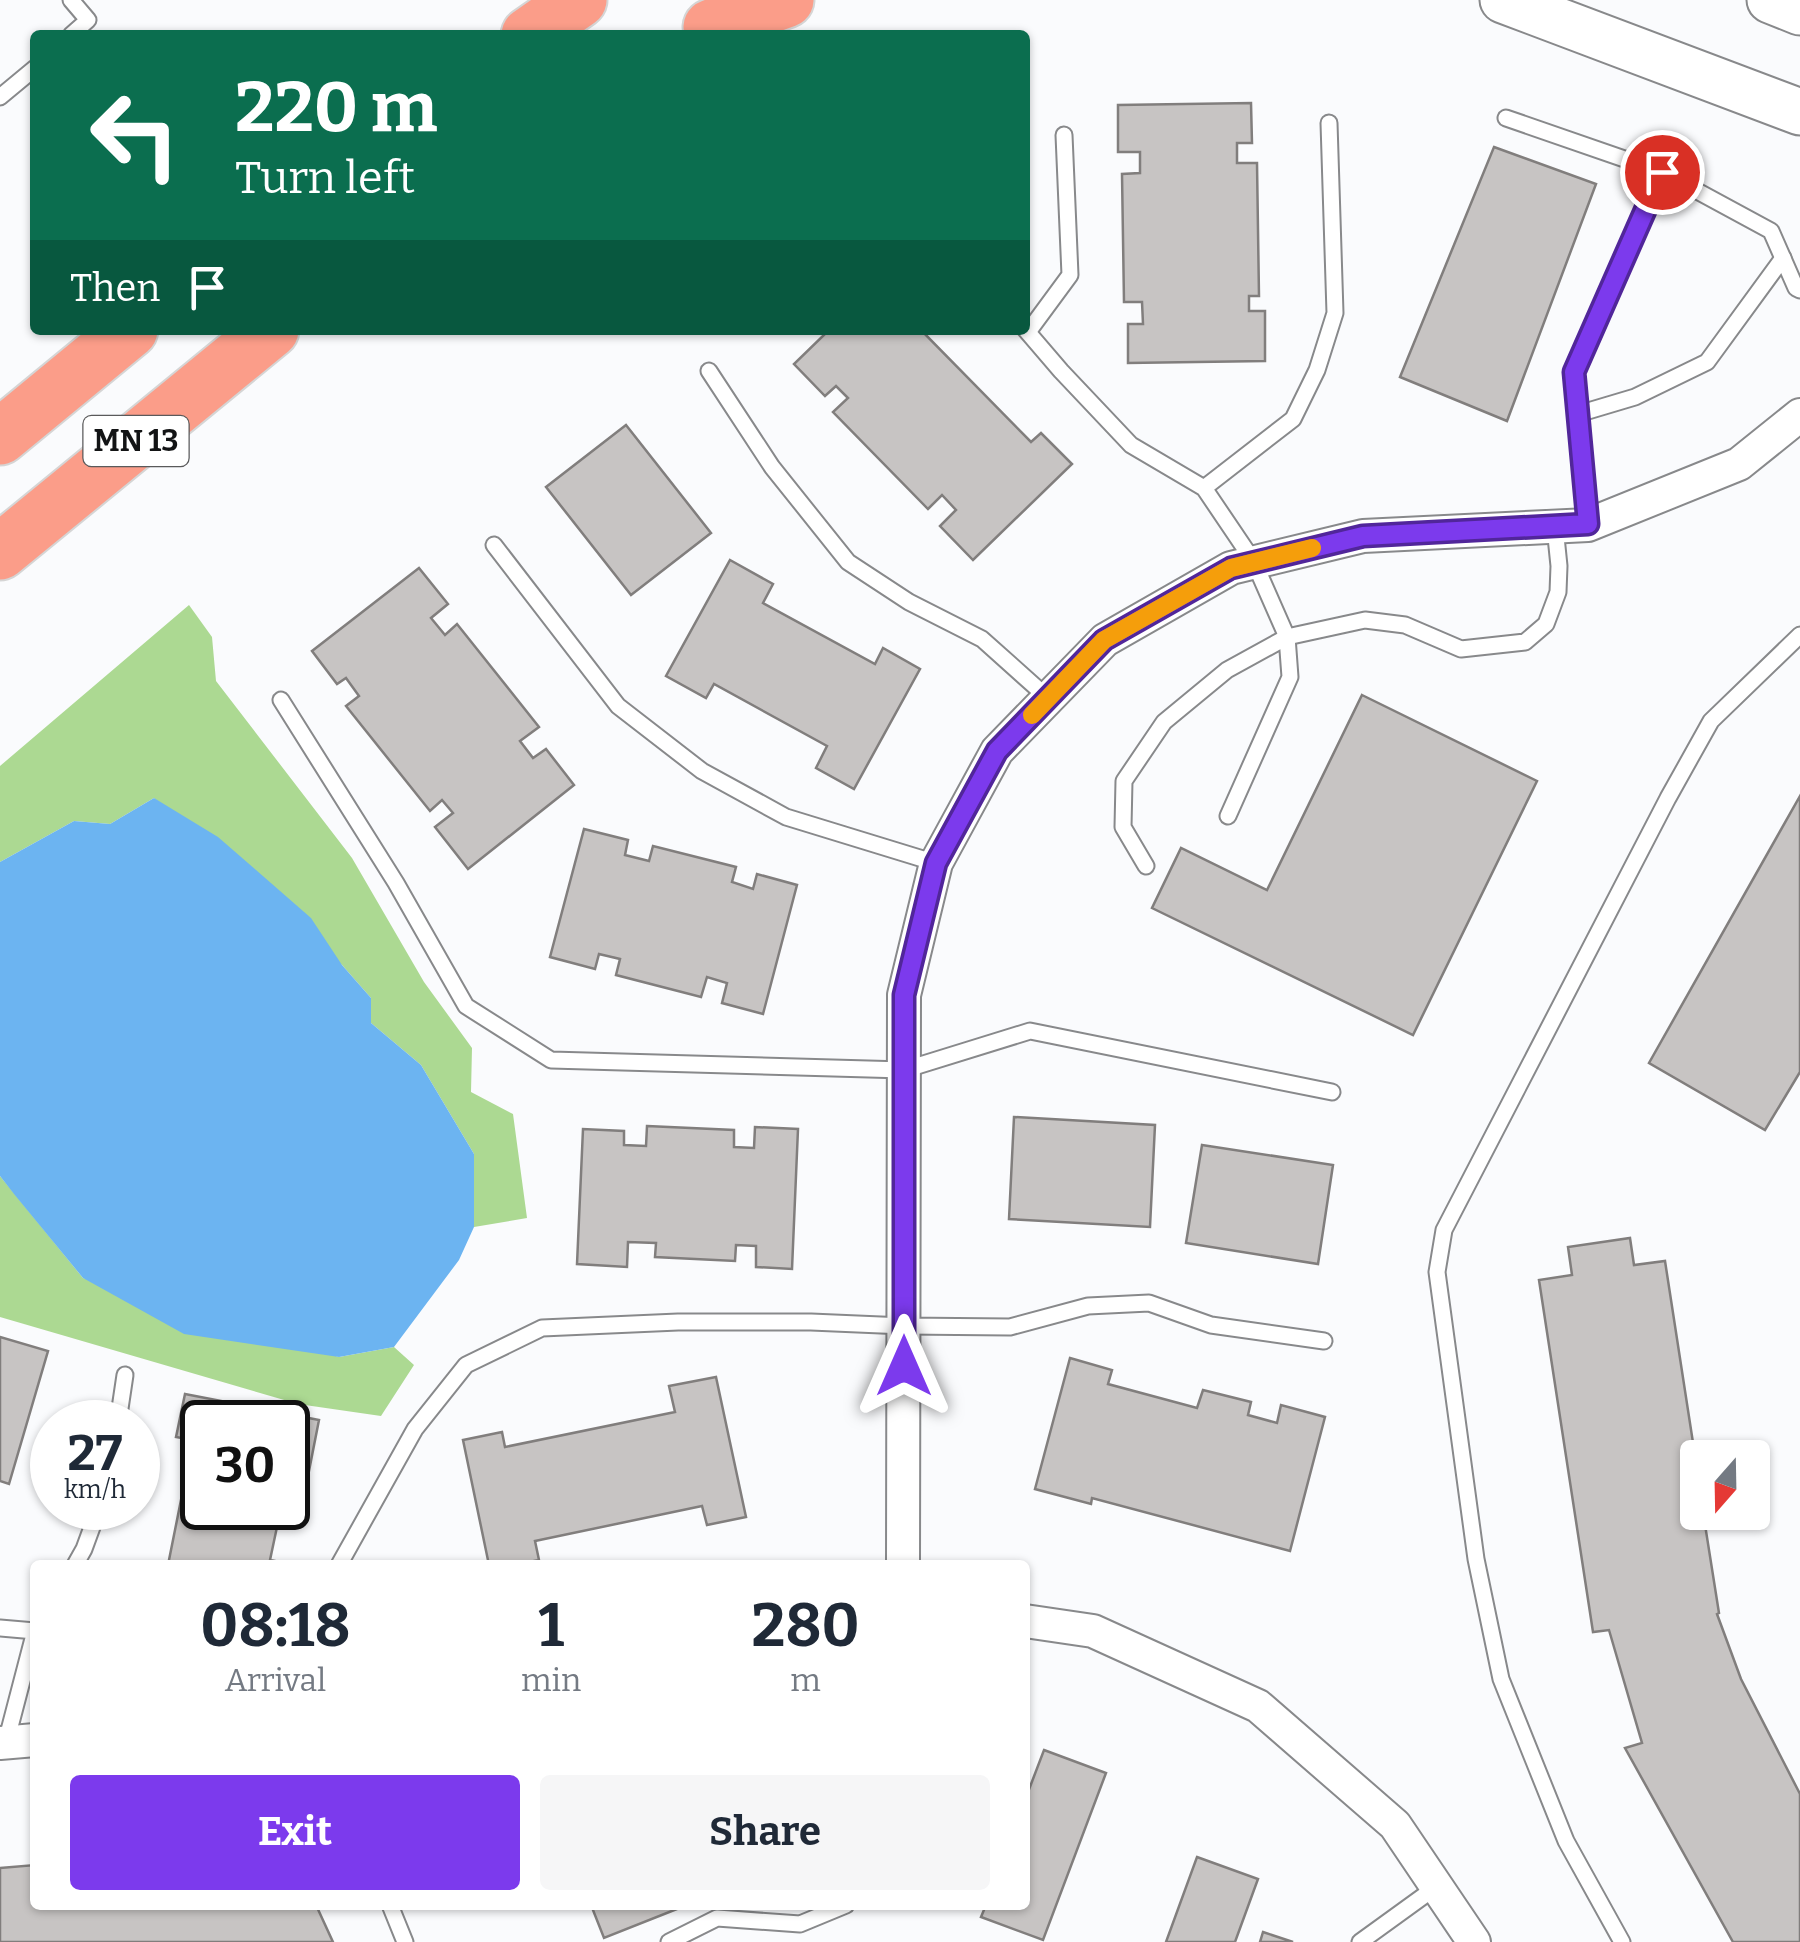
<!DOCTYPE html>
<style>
body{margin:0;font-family:Bitter,serif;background:#f6f6f7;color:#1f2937;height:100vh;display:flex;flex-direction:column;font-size:38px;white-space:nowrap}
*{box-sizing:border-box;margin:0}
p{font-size:32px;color:#747a83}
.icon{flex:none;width:55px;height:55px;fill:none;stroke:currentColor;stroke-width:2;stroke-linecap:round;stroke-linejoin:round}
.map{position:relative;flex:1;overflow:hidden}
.drawer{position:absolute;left:30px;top:1560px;width:1000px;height:350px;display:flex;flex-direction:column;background:#fff;border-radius:10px;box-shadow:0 2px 8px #0004}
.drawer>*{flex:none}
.top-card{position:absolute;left:30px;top:30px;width:1000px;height:305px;border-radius:10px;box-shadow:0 2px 8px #0004;background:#0b6e4f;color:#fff;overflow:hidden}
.needle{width:65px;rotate:200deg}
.tools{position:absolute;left:1680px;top:1440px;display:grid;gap:20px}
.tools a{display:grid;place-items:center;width:90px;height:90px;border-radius:10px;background:#fff;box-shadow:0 2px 8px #0004;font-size:50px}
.speed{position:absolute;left:30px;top:1400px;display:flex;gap:20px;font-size:50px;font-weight:700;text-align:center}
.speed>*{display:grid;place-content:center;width:130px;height:130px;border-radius:50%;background:#fff;box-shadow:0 2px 8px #0004;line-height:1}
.speed small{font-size:25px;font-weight:400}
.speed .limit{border:5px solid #111;border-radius:15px;background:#fff;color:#111}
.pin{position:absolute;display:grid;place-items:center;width:85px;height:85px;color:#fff;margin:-42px;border:5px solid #fff;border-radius:50%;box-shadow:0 2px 10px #0007}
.me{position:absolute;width:110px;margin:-55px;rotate:0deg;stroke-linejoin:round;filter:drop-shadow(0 0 8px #0008)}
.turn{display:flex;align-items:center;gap:35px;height:210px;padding:0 40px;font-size:45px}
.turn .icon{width:130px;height:130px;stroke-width:2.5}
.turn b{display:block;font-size:70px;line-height:85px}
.then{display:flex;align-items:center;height:95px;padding:0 40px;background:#0003;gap:20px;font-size:38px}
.eta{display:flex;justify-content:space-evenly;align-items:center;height:170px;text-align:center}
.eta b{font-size:60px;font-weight:700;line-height:70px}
.button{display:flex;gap:20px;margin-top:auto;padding:20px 40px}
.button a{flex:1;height:115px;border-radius:10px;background:#7c3aed;color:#fff;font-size:40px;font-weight:700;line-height:115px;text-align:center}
.button a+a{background:#f6f6f7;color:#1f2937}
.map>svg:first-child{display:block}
.green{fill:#acd992}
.water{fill:#6cb4f1}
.building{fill:#c7c4c3;stroke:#817e7d;stroke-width:2.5}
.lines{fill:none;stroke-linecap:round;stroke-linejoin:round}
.lane-casing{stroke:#88898b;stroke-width:19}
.street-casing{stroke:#88898b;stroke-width:36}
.secondary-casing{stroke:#88898b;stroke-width:49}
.highway-casing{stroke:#d5d5d5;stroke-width:59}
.lane{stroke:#fff;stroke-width:15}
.street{stroke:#fff;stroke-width:32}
.secondary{stroke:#fff;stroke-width:45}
.highway{stroke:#fb9d89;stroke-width:55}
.route-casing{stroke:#51269a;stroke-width:25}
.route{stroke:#7c3aed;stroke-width:18}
.slow{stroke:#f59e0b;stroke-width:18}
.labels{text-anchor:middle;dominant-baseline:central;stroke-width:10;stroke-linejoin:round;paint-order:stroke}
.shield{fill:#fff;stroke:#5a5a5b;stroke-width:2.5}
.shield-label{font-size:30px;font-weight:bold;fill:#131415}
</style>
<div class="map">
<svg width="1800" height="1942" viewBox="0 0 1800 1942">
<rect width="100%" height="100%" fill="#fafbfd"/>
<g class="green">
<path d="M189 605 212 637 216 681 352 858 424 982 472 1048 471 1092 513 1114 527 1218 474 1227V1154L421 1065 371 1023V998L342 965 154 798 110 824 74 821 0 862V766Z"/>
<path d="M0 1176 83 1278 339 1357 394 1347 414 1365 381 1416 298 1404 0 1317Z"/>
</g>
<path class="water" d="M154 798 218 837 311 918 342 965 371 998V1023L421 1065 474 1154V1227L459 1260 394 1347 339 1357 184 1334 83 1278 14 1194 0 1176V862L74 821 110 824Z"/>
<g class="building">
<path d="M1251 103 1252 143H1237V163H1257L1259 296H1249V311H1265V361L1128 363V324H1143L1142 302H1124L1122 174 1140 173V152H1118V105Z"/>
<path d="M1494 147 1596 184 1507 421 1400 377Z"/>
<path d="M829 330H921L1031 442 1041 433 1072 464 973 560 940 526 956 510 942 495 928 509 833 412 848 398 836 386 825 396 794 364Z"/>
<path d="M626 425 711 533 631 595 546 487Z"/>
<path d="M730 560 773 584 763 603 875 664 883 648 920 669 854 789 816 768 827 746 714 684 706 698 666 676Z"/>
<path d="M419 568 448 604 431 618 445 635 457 624 539 727 520 741 533 758 546 749 574 785 468 869 435 827 453 813 442 800 430 811 346 706 359 696 346 678 337 684 312 651Z"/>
<path d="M1362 695 1537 781 1413 1035 1152 908 1181 848 1267 890Z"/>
<path d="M1800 796V1072L1765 1130 1649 1063Z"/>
<path d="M584 829 628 840 625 855 649 861 653 846 736 867 732 882 753 889 757 874 797 885 763 1014 722 1003 727 983 707 977 701 997 616 975 620 959 599 954 595 969 550 957Z"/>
<path d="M1014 1117 1155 1125 1150 1227 1009 1219Z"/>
<path d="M647 1126 734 1130V1147L754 1148 755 1127 798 1129 792 1269 756 1267V1246L736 1245 735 1261 655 1257 656 1243 628 1242 627 1267 577 1264 583 1129 624 1131V1145L646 1146Z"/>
<path d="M1202 1145 1333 1165 1318 1264 1186 1243Z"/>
<path d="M1630 1238 1634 1265 1665 1261 1698 1475V1512H1703L1719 1613 1717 1614 1741 1679 1800 1794V1942H1733L1625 1748 1642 1743 1609 1630 1593 1632 1539 1280 1572 1275 1568 1247Z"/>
<path d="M0 1337 48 1351 9 1484 0 1481Z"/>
<path d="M1070 1358 1112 1370 1108 1384 1197 1408 1203 1390 1251 1402 1248 1415 1277 1423 1281 1405 1325 1417 1290 1551 1092 1498 1091 1504 1035 1489Z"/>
<path d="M716 1377 746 1517 707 1525 702 1506 535 1541 539 1560 515 1565H489L463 1440 502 1432 505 1447 675 1412 669 1386Z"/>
<path d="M185 1394 319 1420 307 1481 288 1477V1422H202V1508H281L270 1560 294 1565H168L193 1440 176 1437Z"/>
<path d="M1044 1750 1106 1773 1043 1940 981 1917 986 1905H1025V1800Z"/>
<path d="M1197 1857 1258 1879 1235 1942H1166Z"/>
<path d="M35 1865V1905H316L333 1942H0V1868Z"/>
<path d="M591 1905H687L604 1938Z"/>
<path d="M1263 1932 1293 1942H1260Z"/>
</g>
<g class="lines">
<defs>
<g id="lane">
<path d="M71 0 88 20 71 35"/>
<path d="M0 97 35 68"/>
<path d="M1506 118 1662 172 1771 231 1796 288 1800 290"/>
<path d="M1025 329 1061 371 1131 445 1204 488 1254 562 1287 637 1365 620 1405 625 1461 649 1525 642 1546 624 1558 592 1559 566 1555 527"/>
<path d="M1028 332 1070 275 1064 135"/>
<path d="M709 371 772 467 848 562 909 602 982 639 1048 698"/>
<path d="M1578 414 1635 397 1707 362 1783 258"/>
<path d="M1204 488 1293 419 1317 370 1335 313 1329 123"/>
<path d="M1588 525 1575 372 1662 172"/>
<path d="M494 545 618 706 702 771 786 817 936 863"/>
<path d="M281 700 396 883 466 1006 551 1060 904 1070 1030 1031 1332 1092"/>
<path d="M1146 866 1123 827 1124 781 1164 722 1227 670 1287 637 1290 677 1228 816"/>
<path d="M118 1422 125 1375"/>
<path d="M75 1565 84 1549 99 1508"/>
<path d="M339 1565 415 1429 466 1365 542 1328 678 1322H811L904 1326 1010 1327 1088 1306 1149 1303 1211 1325 1324 1341"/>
<path d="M0 1628 35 1631"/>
<path d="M6 1742 35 1631"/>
<path d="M390 1905 405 1942"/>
<path d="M669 1942 717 1918 800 1924 846 1905"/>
<path d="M1360 1942 1436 1887"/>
<path d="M1622 1942 1566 1841 1501 1679 1476 1559 1437 1272 1444 1230 1668 798 1711 721 1800 635"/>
</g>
<g id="street">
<path d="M903 1565 904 995 936 863 997 751 1105 640 1231 568 1363 536 1588 525 1739 464 1800 415"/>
<path d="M1025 1621 1093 1631 1258 1706 1395 1825 1474 1942"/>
<path d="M0 1743 35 1740"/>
</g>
<g id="secondary">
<path d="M1503 0 1800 112"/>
<path d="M1770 0 1800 12"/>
</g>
<g id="highway">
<path d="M711 27 786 0"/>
<path d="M529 35 579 0"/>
<path d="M0 437 130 330"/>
<path d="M0 552 271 330"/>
</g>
</defs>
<use href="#lane" class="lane-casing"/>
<use href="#street" class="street-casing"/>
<use href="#secondary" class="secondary-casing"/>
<use href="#highway" class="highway-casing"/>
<use href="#lane" class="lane"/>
<use href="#street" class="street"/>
<use href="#secondary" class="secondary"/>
<use href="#highway" class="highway"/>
</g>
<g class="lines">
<defs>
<path id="route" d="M904 1366V995L936 863 997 751 1104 640 1231 568 1363 536 1588 524 1574 372 1662 172"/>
</defs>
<use href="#route" class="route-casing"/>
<use href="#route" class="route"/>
<path class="slow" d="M1032 715 1104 640 1231 568 1312 548"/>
</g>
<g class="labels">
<rect class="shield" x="83.5" y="416" width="105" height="50" rx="8"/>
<g class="shield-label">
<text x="136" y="441">MN 13</text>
</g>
</g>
</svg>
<div class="tools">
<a><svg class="needle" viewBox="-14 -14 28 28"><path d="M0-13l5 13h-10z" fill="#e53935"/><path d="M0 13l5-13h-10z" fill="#747a83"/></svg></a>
</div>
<div class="speed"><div>27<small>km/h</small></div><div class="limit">30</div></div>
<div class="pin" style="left:1662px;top:172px;background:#d93025"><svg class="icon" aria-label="arrive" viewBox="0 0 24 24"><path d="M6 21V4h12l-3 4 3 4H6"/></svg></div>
<svg class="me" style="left:904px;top:1366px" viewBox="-20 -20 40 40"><path d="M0-17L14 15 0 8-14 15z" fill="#7c3aed" stroke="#fff" stroke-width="4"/></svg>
<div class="top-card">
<div class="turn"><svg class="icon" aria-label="left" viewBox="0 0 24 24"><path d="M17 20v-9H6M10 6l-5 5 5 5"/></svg><div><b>220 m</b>Turn left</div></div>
<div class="then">Then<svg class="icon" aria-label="arrive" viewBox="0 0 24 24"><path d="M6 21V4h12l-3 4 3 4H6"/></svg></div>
</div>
<section class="drawer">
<div class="eta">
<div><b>08:18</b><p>Arrival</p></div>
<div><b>1</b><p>min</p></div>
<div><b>280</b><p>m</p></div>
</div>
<div class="button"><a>Exit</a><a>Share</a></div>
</section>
</div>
